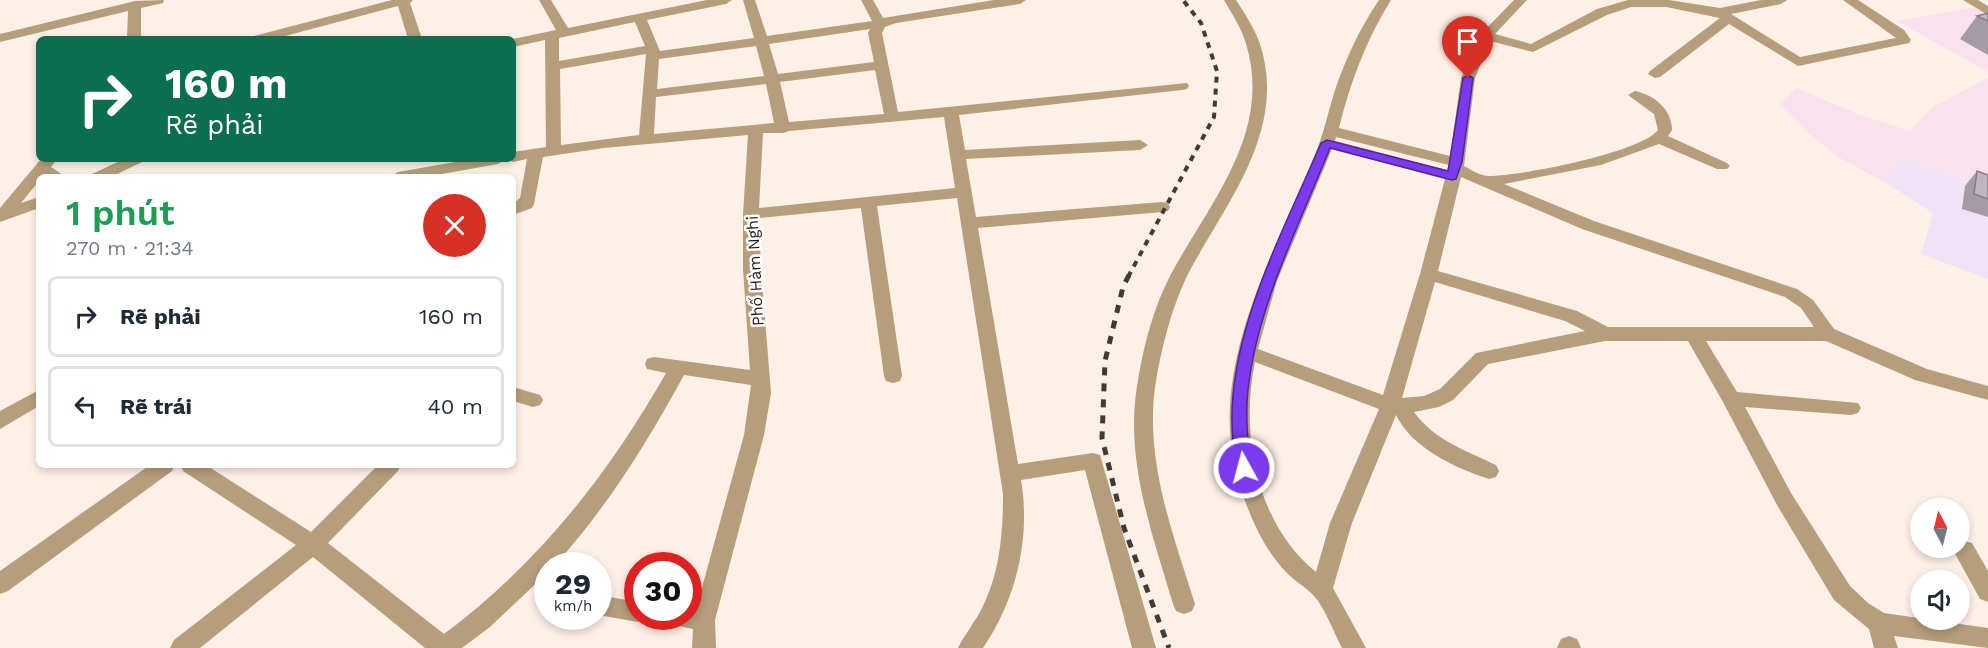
<!DOCTYPE html>
<html lang="vi">
<meta charset="utf-8">
<style>
body{margin:0;font-family:"Work Sans",sans-serif;background:#f6f6f7;color:#1f2937;height:100vh;display:flex;flex-direction:column;font-size:22px;white-space:nowrap}
*{box-sizing:border-box;margin:0}
p{font-size:20px;color:#747a83}
.icon{flex:none;width:33px;height:33px;fill:none;stroke:currentColor;stroke-width:2;stroke-linecap:round;stroke-linejoin:round}
.map{position:relative;flex:1;overflow:hidden}
.sheet{position:absolute;left:36px;top:174px;width:480px;height:294px;display:flex;flex-direction:column;background:#fff;border-radius:9px;box-shadow:0 3px 9px #0003}
.sheet>*{flex:none}
.hud{position:absolute;left:36px;top:36px;width:480px;height:126px;border-radius:9px;box-shadow:0 3px 9px #0003;background:#0b6e4f;color:#fff;overflow:hidden}
.needle{width:39px;rotate:353deg}
.fabs{position:absolute;left:1910px;top:498px;display:grid;gap:12px}
.fabs a{display:grid;place-items:center;width:60px;height:60px;border-radius:50%;background:#fff;box-shadow:0 3px 9px #0003;font-size:30px}
.speed{position:absolute;left:534px;top:552px;display:flex;gap:12px;font-size:30px;font-weight:700;text-align:center}
.speed>*{display:grid;place-content:center;width:78px;height:78px;border-radius:50%;background:#fff;box-shadow:0 3px 9px #0003;line-height:1}
.speed small{font-size:15px;font-weight:400}
.speed .limit{border:9px solid #d22;background:#fff;color:#111}
.pin{position:absolute;display:grid;place-items:center;width:51px;height:51px;color:#fff;margin:-62px -26px;border-radius:50% 50% 50% 0;rotate:-45deg;box-shadow:0 0 6px #0007}
.pin .icon{rotate:45deg}
.me{position:absolute;width:66px;margin:-33px;rotate:353deg;stroke-linejoin:round;filter:drop-shadow(0 0 4px #0008)}
.turn{display:flex;align-items:center;gap:21px;height:126px;padding:0 30px;font-size:27px}
.turn .icon{width:78px;height:78px;stroke-width:2.5}
.turn b{display:block;font-size:42px;line-height:51px}
.round{display:grid;place-items:center;flex:none;width:63px;height:63px;border-radius:32px;background:#f6f6f7}
.head{display:flex;align-items:center;justify-content:space-between;height:102px;padding:0 30px}
h1{font-size:36px;font-weight:600;line-height:45px;color:#1e9e55}
ul{padding:0;list-style:none}
li{display:flex;align-items:center;gap:18px;height:81px;margin:0 12px 9px;padding:0 18px;border:3px solid #e0e1e3;border-radius:9px}
li div{flex:1}
li b{display:block;font-size:22px}
li em{font-style:normal}
.map>svg:first-child{display:block}
.commercial{fill:#f2e2f5}
.medical{fill:#f9e1ed}
.lines{fill:none;stroke-linecap:round;stroke-linejoin:round}
.minor{fill:#b69e7c;fill-rule:evenodd}
.rail-far1{stroke:#413a35;stroke-width:4;stroke-dasharray:6 6;stroke-linecap:butt}
.rail{stroke:#413a35;stroke-width:5;stroke-dasharray:8 8;stroke-linecap:butt}
.wall{fill:#a49ba7}
.building{fill:#bfb4c2;stroke:#867e88;stroke-width:1.5}
.route{fill:#7c3aed;stroke:#51269a;stroke-width:1.5}
.labels{text-anchor:middle;dominant-baseline:central;stroke-width:5;stroke-linejoin:round;paint-order:stroke}
.street-label{font-size:16px;fill:#201a16;stroke:#fff}
</style>
<div class="map">
<svg width="1988" height="648" viewBox="0 0 1988 648">
<rect width="100%" height="100%" fill="#fdf0e7"/>
<path class="commercial" d="M1902 159 1988 186V279L1921 254 1933 213 1886 183Z"/>
<g class="medical">
<path d="M1976 7 1988 14V72L1897 21Z"/>
<path d="M1988 78V186L1902 159 1886 183 1838 157 1806 131 1779 104 1797 88 1860 115 1910 131 1933 107Z"/>
</g>
<g class="lines">
<g class="minor">
<path d="M164 0 163 3 141 8V39H127L128 11 0 42V34L135 1Z"/>
<path d="M392 0H413L410 3 422 39H408L398 6 274 39H252L254 36Z"/>
<path d="M539 0H551L568 28 707 0H732L726 4 647 20 660 51 754 38 743 0H755L767 36 872 21 861 0H873L883 18 994 0H1026L1020 4 896 23 885 27 882 33 898 112 1187 83 1189 86 1187 89 1182 90 959 115 965 150 1140 140 1148 145 1140 150 966 159 976 217 1162 202 1168 203 1170 207 1168 211 1162 212 978 228 1018 464 1093 453 1100 455 1156 648H1132L1085 470 1021 480C1031 538 1016 600 983 648H958C965 634 975 622 982 608 1000 573 1003 533 1003 494L957 198 877 206 902 376 900 381 893 383 886 381 884 376 861 208 759 218 761 269 771 393 764 435 715 620 716 648H692L693 629 665 623 662 616H688V608L696 609 744 435 751 385 684 375C647 443 606 509 554 566H548V572L490 627 462 648H425L313 557 200 648H170L174 640 296 545 183 471 180 465H206L311 532 378 465H401L398 471 328 543 444 634C538 564 608 475 666 373L647 369 645 364 647 359 654 357 750 370 743 269V214L748 135 604 148 543 157 534 204 532 208 513 215V204L520 198 527 159 513 162 507 159H513V152L546 147 545 40 513 47V39L556 30ZM635 22 645 46 559 61V38ZM870 29 868 33 874 62 778 74 769 44ZM756 46 764 76 657 89 659 59ZM646 54 639 135 561 145 560 69ZM875 70 884 114 789 122 780 82ZM766 84 774 123 654 134 656 97ZM944 117 955 188 759 208 763 133H783L789 131Z"/>
<path d="M1224 0H1236C1245 14 1255 29 1260 44 1288 131 1226 202 1188 274 1171 309 1161 349 1155 387 1145 462 1173 534 1195 604L1192 611 1184 614 1176 611 1173 604C1152 533 1125 461 1137 386 1143 348 1153 308 1171 274 1210 202 1273 132 1246 44 1242 29 1232 14 1224 0Z"/>
<path d="M1379 0H1391C1366 40 1350 83 1339 128L1450 156 1461 78 1479 36 1514 0H1527L1495 34 1531 44 1597 9 1628 0H1669L1720 8 1761 0H1787L1781 4 1731 14 1800 57 1896 38 1843 0H1858L1904 30 1911 40 1909 43 1798 66 1729 24 1660 77 1655 78 1648 74 1650 71 1720 18 1666 7H1631L1607 15 1533 52 1490 41 1475 78 1464 166C1471 170 1481 176 1489 176 1520 176 1640 153 1658 130L1654 114 1628 95 1635 91C1654 95 1672 109 1672 130L1668 136 1727 163 1730 166 1727 169H1717L1659 144 1601 165 1504 184 1594 221 1797 289 1813 300 1834 329 1927 369 1988 386V400L1915 380 1826 341H1706L1737 392 1858 403 1861 408 1858 413 1851 415 1745 407 1791 493 1850 586 1868 603 1884 613 1988 628V648L1894 636 1898 648H1874L1869 629 1834 600 1777 505 1723 402 1688 341H1605L1488 364 1453 400 1439 407 1414 412C1434 440 1467 451 1496 465L1499 471 1496 477 1489 479C1455 468 1412 448 1396 415L1352 523 1333 588 1366 648H1342C1334 633 1325 608 1314 596 1306 587 1294 581 1286 572 1261 546 1245 507 1236 471 1208 362 1279 245 1318 147 1325 128 1329 109 1335 90 1346 58 1360 28 1379 0ZM1336 137 1449 165 1447 170 1335 141ZM1332 149 1445 179 1420 274 1383 395 1258 349 1277 281ZM1461 177 1582 229 1785 297 1801 308 1814 327H1608L1577 311 1438 271ZM1435 282 1565 321 1585 331 1476 353 1440 389 1424 396 1402 398ZM1255 362 1379 409 1330 523 1316 572C1256 524 1240 434 1255 362Z"/>
<path d="M1963 0H1978L1988 6V15Z"/>
<path d="M41 159H57L51 167 66 177H39V181L21 203 39 197V208L0 222V208Z"/>
<path d="M124 159H145L142 162 111 177H90L92 174Z"/>
<path d="M472 159H506L498 164 425 177H390L398 172Z"/>
<path d="M513 387 540 395 543 400 540 405 533 407 513 401Z"/>
<path d="M39 390V406L0 429V411Z"/>
<path d="M150 465H175L172 471 8 591 0 594V571Z"/>
<path d="M1964 541 1972 543 1988 571V602L1980 599 1953 550 1954 548H1959V542Z"/>
<path d="M598 595 638 602V616H647L646 619 638 622 598 615Z"/>
<path d="M1569 636 1577 639 1581 648H1557L1561 639Z"/>
</g>
<path class="rail-far1" d="M1128 277 1214 117 1217 71 1201 23 1183 0"/>
<path class="rail" d="M1129 275 1123 287 1105 361 1102 438 1124 528 1169 648"/>
</g>
<g class="wall">
<path d="M1988 13V55L1960 39 1977 16Z"/>
<path d="M1977 171 1988 175V217L1962 209 1965 186Z"/>
</g>
<g class="building">
<path d="M1988 13V21L1977 16Z"/>
<path d="M1977 171 1988 175V199L1974 194Z"/>
</g>
<path class="route" d="M1468 75 1473 78 1462 162 1456 179 1452 180 1330 148C1299 226 1257 306 1248 390 1245 416 1248 442 1251 468L1249 472 1244 474 1238 472C1233 463 1234 451 1233 441 1223 341 1283 233 1321 143L1327 140 1448 171 1463 78Z"/>
<g class="labels">
<g class="street-label">
<text transform="translate(755 271) rotate(-93)">Phố Hàm Nghi</text>
</g>
</g>
</svg>
<div class="fabs">
<a><svg class="needle" viewBox="-14 -14 28 28"><path d="M0-13l5 13h-10z" fill="#e53935"/><path d="M0 13l5-13h-10z" fill="#747a83"/></svg></a>
<a><svg class="icon" aria-label="sound" viewBox="0 0 24 24"><path d="M4 9h4l5-4v14l-5-4H4zM17 9q2 3 0 6"/></svg></a>
</div>
<div class="speed"><div>29<small>km/h</small></div><div class="limit">30</div></div>
<div class="pin" style="left:1468px;top:78px;background:#d93025"><svg class="icon" aria-label="arrive" viewBox="0 0 24 24"><path d="M6 21V4h12l-3 4 3 4H6"/></svg></div>
<svg class="me" style="left:1244px;top:468px" viewBox="-20 -20 40 40"><circle r="17" fill="#7c3aed" stroke="#fff" stroke-width="3"/><path d="M0-11L8 9 0 5-8 9z" fill="#fff"/></svg>
<div class="hud">
<div class="turn"><svg class="icon" aria-label="right" viewBox="0 0 24 24"><path d="M7 20v-9h11M14 6l5 5-5 5"/></svg><div><b>160 m</b>Rẽ phải</div></div>
</div>
<section class="sheet">
<div class="head"><div><h1>1 phút</h1><p>270 m · 21:34</p></div><a class="round" style="background:#d93025;color:#fff"><svg class="icon" aria-label="close" viewBox="0 0 24 24"><path d="M6 6l12 12M18 6L6 18"/></svg></a></div>
<ul>
<li><svg class="icon" aria-label="right" viewBox="0 0 24 24"><path d="M7 20v-9h11M14 6l5 5-5 5"/></svg><div><b>Rẽ phải</b></div><em>160 m</em></li>
<li><svg class="icon" aria-label="left" viewBox="0 0 24 24"><path d="M17 20v-9H6M10 6l-5 5 5 5"/></svg><div><b>Rẽ trái</b></div><em>40 m</em></li>
</ul>
</section>
</div>
